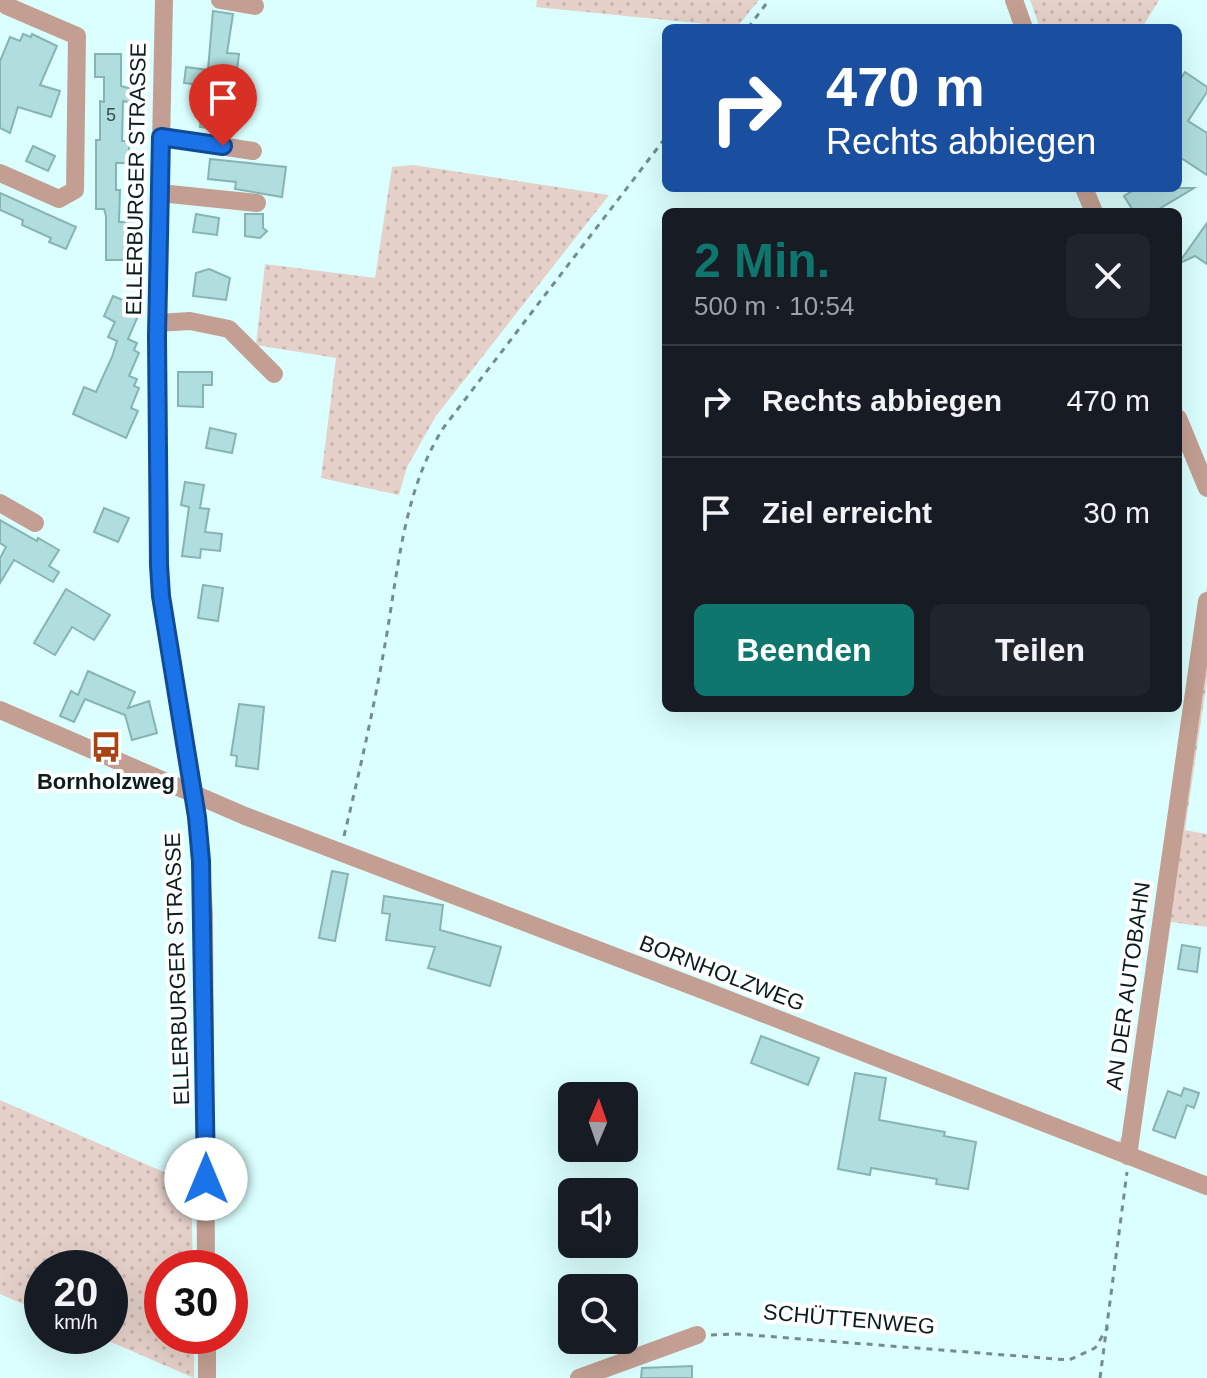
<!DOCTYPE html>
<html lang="de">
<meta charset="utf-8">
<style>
body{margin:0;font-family:Arial,sans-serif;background:#20242c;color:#f1f3f6;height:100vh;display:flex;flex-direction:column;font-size:30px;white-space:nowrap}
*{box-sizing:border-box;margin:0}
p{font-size:26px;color:#9ea1a6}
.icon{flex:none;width:44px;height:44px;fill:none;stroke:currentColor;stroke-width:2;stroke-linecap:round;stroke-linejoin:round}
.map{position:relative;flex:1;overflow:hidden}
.side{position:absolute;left:662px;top:208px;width:520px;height:504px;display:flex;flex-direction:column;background:#171b24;border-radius:12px;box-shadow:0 8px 32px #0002}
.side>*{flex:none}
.guide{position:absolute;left:662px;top:24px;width:520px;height:168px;border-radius:12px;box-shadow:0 8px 32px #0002;background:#1a4fa0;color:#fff;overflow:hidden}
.needle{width:52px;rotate:2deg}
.buttons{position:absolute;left:558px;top:1082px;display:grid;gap:16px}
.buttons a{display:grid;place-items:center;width:80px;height:80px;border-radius:12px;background:#171b24;box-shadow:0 8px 32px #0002;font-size:40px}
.speed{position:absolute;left:24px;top:1250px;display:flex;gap:16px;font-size:40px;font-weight:700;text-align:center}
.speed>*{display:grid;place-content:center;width:104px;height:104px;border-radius:50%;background:#171b24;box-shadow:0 8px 32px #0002;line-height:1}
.speed small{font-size:20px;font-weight:400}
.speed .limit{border:12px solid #d22;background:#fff;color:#111}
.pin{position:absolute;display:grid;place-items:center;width:68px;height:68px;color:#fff;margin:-82px -34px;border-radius:50% 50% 50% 0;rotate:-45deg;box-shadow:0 0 8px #0007}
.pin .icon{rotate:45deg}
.me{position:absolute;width:88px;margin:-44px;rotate:0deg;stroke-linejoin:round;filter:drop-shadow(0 0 6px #0008)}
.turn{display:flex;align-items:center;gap:28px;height:168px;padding:0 32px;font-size:36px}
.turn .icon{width:104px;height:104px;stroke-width:2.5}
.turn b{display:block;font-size:56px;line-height:68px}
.round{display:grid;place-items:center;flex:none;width:84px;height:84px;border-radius:12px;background:#20242c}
.summary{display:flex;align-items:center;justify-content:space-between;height:136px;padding:0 32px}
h1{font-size:48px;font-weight:700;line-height:60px;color:#0f766e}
.action{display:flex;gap:16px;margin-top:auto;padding:16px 32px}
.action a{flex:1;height:92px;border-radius:12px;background:#0f766e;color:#fff;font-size:32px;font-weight:700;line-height:92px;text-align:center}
.action a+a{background:#20242c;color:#f1f3f6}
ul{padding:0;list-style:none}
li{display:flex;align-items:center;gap:24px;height:112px;padding:0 32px;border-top:2px solid #363941}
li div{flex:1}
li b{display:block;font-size:30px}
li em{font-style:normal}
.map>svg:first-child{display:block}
.green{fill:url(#green-dots)}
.building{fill:#b0dddd;stroke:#87b3b3;stroke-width:2}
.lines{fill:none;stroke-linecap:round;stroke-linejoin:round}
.path{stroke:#728d8d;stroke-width:3;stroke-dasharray:6 6;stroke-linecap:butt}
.minor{stroke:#c29f92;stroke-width:18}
.route-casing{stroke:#114b97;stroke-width:20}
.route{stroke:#1a73e8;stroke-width:14}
.labels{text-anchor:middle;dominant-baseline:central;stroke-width:8;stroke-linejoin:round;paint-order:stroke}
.number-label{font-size:18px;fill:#344d4d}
.street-label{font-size:22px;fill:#0b1d1d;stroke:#fff}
.poi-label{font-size:22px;font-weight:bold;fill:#0b1d1d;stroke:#fff}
</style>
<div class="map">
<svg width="1207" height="1378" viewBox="0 0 1207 1378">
<defs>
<pattern id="green-dots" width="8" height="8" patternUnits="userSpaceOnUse" patternTransform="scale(2)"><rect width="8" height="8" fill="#e5d1c9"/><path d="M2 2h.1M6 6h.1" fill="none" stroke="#c3b3ac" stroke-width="1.8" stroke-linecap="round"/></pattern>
</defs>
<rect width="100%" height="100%" fill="#dafffe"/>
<g class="green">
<path d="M537 0H759L737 27 536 7Z"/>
<path d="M1030 0H1159L1142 28H1040Z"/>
<path d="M413 165 609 195 436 416 407 467 399 495 321 478 336 358 256 345 265 264 375 278 392 167Z"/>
<path d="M1207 585V680L1185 830 1207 834V927L1171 922 1137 1151 1116 1144 1123 1136Z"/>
<path d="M0 1100 191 1184 193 1268H162V1336H194V1378L97 1336H110V1268H42V1312L0 1294Z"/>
</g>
<g class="building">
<path d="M213 11 233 14 227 53 239 54 236 78 223 76 218 107 227 108 224 130 200 127 203 105H198L200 85 184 83 186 67 208 70Z"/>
<path d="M23 34 31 37 32 34 57 46 40 85 60 91 51 117 18 107 10 133 0 128V61L10 37 20 41Z"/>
<path d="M95 54H121V86L139 91 136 104 123 101 122 141H129V163H116V190H120L119 222H134V260H106V216L104 209H96V140H100V101L104 102V77H95Z"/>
<path d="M1185 72 1207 87V92L1188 121 1207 133V175L1178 156V83Z"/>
<path d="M33 146 55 156 48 171 26 161Z"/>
<path d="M210 159 286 167 282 197 235 189 236 182 208 179Z"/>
<path d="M1137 188H1194L1154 212H1134L1124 196Z"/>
<path d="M0 193 76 227 66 249 49 242 51 238 22 225 23 220 0 210Z"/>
<path d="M196 214 219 218 217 235 193 232Z"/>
<path d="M245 214H263V228L267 231 260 238 245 236Z"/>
<path d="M1207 223V264L1195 256 1178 264Z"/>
<path d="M209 269 230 278 226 300 193 296 196 273Z"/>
<path d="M113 296 137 306 133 314 138 316 128 339 137 343 134 350 139 353 129 376 137 379 134 386 139 388 131 408 138 411 126 438 73 414 84 387 96 392 112 357 117 341 108 337 115 322 104 316Z"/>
<path d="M178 372H212V385H203V407L178 406Z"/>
<path d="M210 428 236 434 232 453 206 448Z"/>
<path d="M185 482 204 485 200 508 209 509 205 532 222 534 220 551 201 549 200 558 182 556 189 507 181 505Z"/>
<path d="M104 508 129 518 118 542 94 532Z"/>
<path d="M0 520 37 541 38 538 59 550 49 566 59 572 53 582 14 560 0 583V558L6 547 0 543Z"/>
<path d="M203 585 223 588 218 621 198 618Z"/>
<path d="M66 589 110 615 94 640 72 627 55 655 34 643Z"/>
<path d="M88 671 135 692 128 708 149 701 157 733 132 740 125 715 85 699 74 722 60 716 71 691 78 695Z"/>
<path d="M239 704 264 707 258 769 236 766 237 756 231 755Z"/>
<path d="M332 871 348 874 335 941 319 938Z"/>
<path d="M384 896 443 905 440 930 501 947 490 986 428 968 435 947 386 940 390 914 382 913Z"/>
<path d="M1182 945 1200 948 1197 972 1178 969Z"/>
<path d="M761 1036 819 1058 808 1085 751 1063Z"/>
<path d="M855 1073 886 1078 879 1120 945 1132 944 1136 976 1142 968 1189 936 1184 937 1179 871 1168 870 1175 838 1169Z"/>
<path d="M1184 1088 1199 1093 1194 1108 1187 1105 1175 1138 1153 1130 1168 1091 1181 1096Z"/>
<path d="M692 1366V1378H641L642 1368Z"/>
</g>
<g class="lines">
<g class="path">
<path d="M748 28 769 0"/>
<path d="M344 836C359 774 373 712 384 650 398 575 402 492 444 427L666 137"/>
<path d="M711 1335 738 1334 1069 1360 1095 1348 1108 1327"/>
<path d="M1100 1378 1127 1172"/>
</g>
<g class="minor">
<path d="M164 0 157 336 159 565 161 596 197 817 204 914 206 1268"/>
<path d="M220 0 255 6"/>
<path d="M1014 0 1024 28"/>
<path d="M161 137 253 151"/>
<path d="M0 173 59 199 75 190 77 36 7 6"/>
<path d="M1084 188 1094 212"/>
<path d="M160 193 257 203"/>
<path d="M157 323 190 321 229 329 274 374"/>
<path d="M1178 418 1207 488"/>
<path d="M0 503 35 523"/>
<path d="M0 710 245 816 703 990 1207 1186"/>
<path d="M1128 1156 1207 601"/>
<path d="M207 1336V1378"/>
<path d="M579 1378 697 1335"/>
</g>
</g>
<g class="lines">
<defs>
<path id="route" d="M206 1179 201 861 197 817 161 596 159 565 157 336 161 137 223 146"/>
</defs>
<use href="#route" class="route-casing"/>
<use href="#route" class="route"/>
</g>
<defs>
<symbol id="bus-bare" viewBox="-9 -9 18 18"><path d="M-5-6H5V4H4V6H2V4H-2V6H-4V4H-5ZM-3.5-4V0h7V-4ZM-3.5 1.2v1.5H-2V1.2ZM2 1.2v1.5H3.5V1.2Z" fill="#a84313" stroke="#fff" stroke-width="2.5" paint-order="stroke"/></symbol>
</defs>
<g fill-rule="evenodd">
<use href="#bus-bare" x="84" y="725" width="44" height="44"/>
</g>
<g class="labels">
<g class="number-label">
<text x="111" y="115">5</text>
</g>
<g class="street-label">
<text transform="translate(136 179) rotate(-89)">ELLERBURGER STRASSE</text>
<text transform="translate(177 969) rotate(-92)">ELLERBURGER STRASSE</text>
<text transform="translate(722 973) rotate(21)">BORNHOLZWEG</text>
<text transform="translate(1128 986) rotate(-82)">AN DER AUTOBAHN</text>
<text transform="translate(849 1319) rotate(5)">SCHÜTTENWEG</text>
</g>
<g class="poi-label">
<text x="106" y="781">Bornholzweg</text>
</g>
</g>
</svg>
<div class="buttons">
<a><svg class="needle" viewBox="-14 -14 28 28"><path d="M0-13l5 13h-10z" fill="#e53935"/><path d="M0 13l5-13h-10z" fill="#9ea1a6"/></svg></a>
<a><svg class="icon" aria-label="sound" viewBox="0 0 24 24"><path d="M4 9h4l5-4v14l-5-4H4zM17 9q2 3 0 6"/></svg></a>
<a><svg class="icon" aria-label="search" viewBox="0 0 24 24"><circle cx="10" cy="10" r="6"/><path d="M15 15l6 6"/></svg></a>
</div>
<div class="speed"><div>20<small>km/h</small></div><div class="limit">30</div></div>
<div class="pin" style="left:223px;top:146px;background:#d93025"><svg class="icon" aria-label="arrive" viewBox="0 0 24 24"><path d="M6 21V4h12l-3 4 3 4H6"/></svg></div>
<svg class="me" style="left:206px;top:1179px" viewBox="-20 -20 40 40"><circle r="19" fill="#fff"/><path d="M0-13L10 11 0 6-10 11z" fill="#1a73e8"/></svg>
<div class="guide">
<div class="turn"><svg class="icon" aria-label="right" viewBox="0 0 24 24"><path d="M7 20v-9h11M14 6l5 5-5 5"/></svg><div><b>470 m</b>Rechts abbiegen</div></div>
</div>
<section class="side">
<div class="summary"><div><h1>2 Min.</h1><p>500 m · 10:54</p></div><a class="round"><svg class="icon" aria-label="close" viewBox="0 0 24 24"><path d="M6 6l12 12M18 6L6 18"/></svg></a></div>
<ul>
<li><svg class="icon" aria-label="right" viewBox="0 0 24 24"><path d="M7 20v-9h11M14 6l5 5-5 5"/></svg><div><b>Rechts abbiegen</b></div><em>470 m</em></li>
<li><svg class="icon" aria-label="arrive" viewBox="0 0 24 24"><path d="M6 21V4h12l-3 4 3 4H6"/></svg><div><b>Ziel erreicht</b></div><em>30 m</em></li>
</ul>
<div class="action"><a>Beenden</a><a>Teilen</a></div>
</section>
</div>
